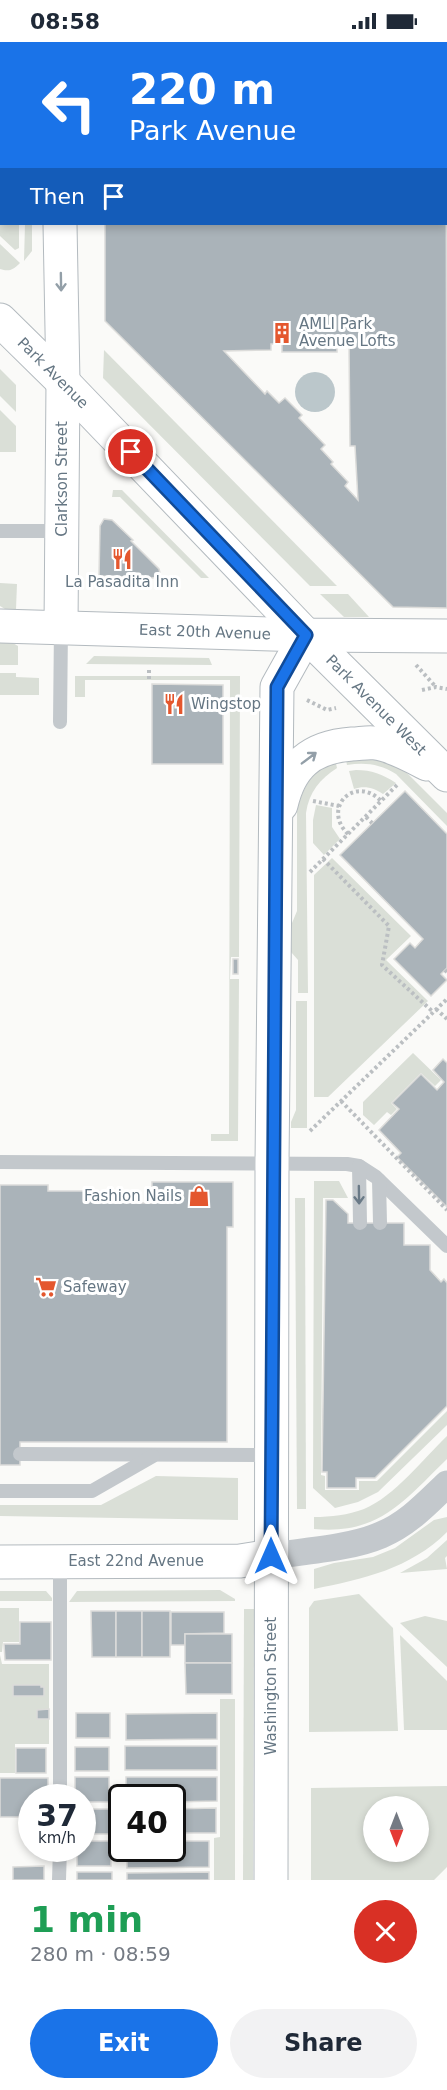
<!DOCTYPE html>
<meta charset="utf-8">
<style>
body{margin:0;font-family:"DejaVu Sans",sans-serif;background:#f2f2f3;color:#1f2937;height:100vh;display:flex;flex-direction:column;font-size:22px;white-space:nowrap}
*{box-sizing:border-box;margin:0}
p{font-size:20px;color:#747a83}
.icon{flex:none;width:33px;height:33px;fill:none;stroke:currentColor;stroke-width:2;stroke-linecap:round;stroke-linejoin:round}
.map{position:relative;height:1838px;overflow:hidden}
.details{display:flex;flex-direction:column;background:#fff;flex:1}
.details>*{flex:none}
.top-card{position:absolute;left:0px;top:0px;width:447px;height:183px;box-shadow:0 3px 9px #0003;background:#1a73e8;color:#fff;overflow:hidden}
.needle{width:39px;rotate:180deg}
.buttons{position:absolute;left:363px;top:1754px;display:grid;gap:12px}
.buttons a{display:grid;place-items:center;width:66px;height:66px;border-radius:50%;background:#fff;box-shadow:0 3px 9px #0003;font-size:30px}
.speed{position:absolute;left:18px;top:1742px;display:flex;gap:12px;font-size:30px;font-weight:700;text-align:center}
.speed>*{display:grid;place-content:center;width:78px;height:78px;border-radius:50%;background:#fff;box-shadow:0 3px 9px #0003;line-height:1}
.speed small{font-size:15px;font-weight:400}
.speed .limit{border:3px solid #111;border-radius:9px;background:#fff;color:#111}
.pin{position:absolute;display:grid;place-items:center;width:51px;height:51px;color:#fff;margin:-26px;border:3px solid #fff;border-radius:50%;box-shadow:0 2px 6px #0007}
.me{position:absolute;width:66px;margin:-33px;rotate:0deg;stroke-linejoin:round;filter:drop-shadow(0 0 4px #0008)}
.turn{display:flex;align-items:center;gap:21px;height:126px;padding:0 30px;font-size:27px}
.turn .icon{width:78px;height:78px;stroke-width:2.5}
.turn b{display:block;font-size:42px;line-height:51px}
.then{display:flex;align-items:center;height:57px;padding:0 30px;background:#0003;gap:12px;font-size:22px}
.round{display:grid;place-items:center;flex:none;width:63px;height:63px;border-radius:32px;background:#f2f2f3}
.headline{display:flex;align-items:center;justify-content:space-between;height:102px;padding:0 30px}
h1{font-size:36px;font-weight:600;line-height:45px;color:#1e9e55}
.cta{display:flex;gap:12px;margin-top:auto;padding:12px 30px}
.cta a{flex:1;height:69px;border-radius:36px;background:#1a73e8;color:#fff;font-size:24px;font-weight:600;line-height:69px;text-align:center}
.cta a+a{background:#f2f2f3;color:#1f2937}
.status{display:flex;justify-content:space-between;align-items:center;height:42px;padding:0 30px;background:#fff;direction:ltr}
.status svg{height:16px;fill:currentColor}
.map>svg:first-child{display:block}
.green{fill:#dadfd7;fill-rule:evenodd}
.water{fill:#bbc7cb}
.building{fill:#aab3b9;stroke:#dcdcda;stroke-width:1.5;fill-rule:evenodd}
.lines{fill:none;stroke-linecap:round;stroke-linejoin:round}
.secondary-casing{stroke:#b3babf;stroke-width:35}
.path{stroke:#bbbfc2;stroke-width:4;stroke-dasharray:3 3;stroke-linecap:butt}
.lane{stroke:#c3c8cc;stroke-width:14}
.street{stroke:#c3c8cc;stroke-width:27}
.secondary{stroke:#fff;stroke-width:33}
.oneway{stroke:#939fa8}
.oneway2{stroke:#6a7a87}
.route-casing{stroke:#114b97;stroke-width:15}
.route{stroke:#1a73e8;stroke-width:10}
.labels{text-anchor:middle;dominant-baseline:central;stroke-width:6;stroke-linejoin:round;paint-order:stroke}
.poi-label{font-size:15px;fill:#657683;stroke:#fff;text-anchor:start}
.street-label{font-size:15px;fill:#657683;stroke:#fff}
</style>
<div class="status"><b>08:58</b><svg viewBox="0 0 49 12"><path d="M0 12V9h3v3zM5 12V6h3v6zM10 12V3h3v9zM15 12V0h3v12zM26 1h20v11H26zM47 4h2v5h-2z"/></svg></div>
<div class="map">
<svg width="447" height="1838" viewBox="0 0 447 1838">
<rect width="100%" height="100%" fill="#fafaf8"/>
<g class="green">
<path d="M0 12 2 182H19V206L15 208 0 194Z"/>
<path d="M25 182H32V209L24 219Z"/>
<path d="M0 202 20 221C13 228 9 230 0 227Z"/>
<path d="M104 308 337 544H310L103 336Z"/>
<path d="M0 327 16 343V370L0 354Z"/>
<path d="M0 368 16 384V410H0Z"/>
<path d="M113 448H122L209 536H201L120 455H112Z"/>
<path d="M0 541 17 542 16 567H5L0 564Z"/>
<path d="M320 552H348L369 575H344Z"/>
<path d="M0 598 11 600 18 604V623H0Z"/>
<path d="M94 614 209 616 212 623 86 622Z"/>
<path d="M0 631H16V635L39 636V653H0Z"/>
<path d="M75 634H240L239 915H231L230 937H239L238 1099H211V1092H229L230 638H85V655H75Z"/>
<path d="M361 712 402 726 447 771V784L396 732C380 722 365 720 347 723L345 713Z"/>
<path d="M335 717 337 726C320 737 309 750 306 771L308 951H298V918L291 910 292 881 297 869V770C302 745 313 729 335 717Z"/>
<path d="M356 728C372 728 382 732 396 741L383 752C374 746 365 743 354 747L349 729Z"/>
<path d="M316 763 332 766V785L340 797 324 813 313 801V778Z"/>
<path d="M332 816 411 894 386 918 428 959 328 1055H314V833Z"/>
<path d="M296 959H307V1086H291V1080L296 1068Z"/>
<path d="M413 1011 441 1038 435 1044 421 1031 391 1061 397 1067 391 1073 387 1070 374 1083 363 1073V1060Z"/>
<path d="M314 1139H339L348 1156H323L321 1433 325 1434V1448H359V1439H377L447 1369V1383L378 1450 358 1460 335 1466 313 1446Z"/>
<path d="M295 1156H305L306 1467H297Z"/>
<path d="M447 1394V1417C404 1459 379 1493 314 1487V1475C331 1475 348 1473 364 1467 395 1454 423 1417 447 1394Z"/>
<path d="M156 1434 238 1436V1478L0 1474V1463H101Z"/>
<path d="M447 1475V1490C410 1527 363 1537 314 1547V1527L334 1521 373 1515 395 1506 434 1478Z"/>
<path d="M447 1498V1514L445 1516 447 1527 400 1531 427 1516Z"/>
<path d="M220 1548 235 1557V1559L69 1560 77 1549Z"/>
<path d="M0 1549H46L52 1556V1559H0Z"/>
<path d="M359 1552 393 1586 398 1689 309 1690V1566L314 1559Z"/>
<path d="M0 1566H19V1600H3L2 1610H0Z"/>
<path d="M244 1567H254L253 1838H243Z"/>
<path d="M425 1574 447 1579V1625L400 1581Z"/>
<path d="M400 1593 447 1639V1688H404Z"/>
<path d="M0 1613 2 1622H49V1702H15V1731H0Z"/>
<path d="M220 1657H235V1838H214V1796L220 1795Z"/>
<path d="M447 1744V1825L434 1838H311V1746ZM374 1764H418V1809H374Z"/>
</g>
<circle class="water" cx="315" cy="350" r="20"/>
<g class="building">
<path d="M446 21 447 566 393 565 105 279V182H446ZM271 302H282V310H337V302H349L350 404H355L358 458 345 444 348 440 331 422 333 420 321 407 325 403 299 376 302 373 285 356 279 361 267 349 265 352 224 309 271 308Z"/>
<path d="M104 477 112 478 133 498 131 499 159 527 160 531 158 535 152 536 99 534 100 484Z"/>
<path d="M152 642 223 643V722H152Z"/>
<path d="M405 749 447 792V926L441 932 447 938 431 954 394 917 410 901 415 906 423 897 340 813Z"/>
<rect x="233" y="917" width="5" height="15"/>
<path d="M443 1017 447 1021V1165L397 1115 401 1111 379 1088 399 1067 392 1061 421 1032 437 1048 444 1040 433 1028Z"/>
<path d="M152 1140H233V1185H227V1400H20V1423H0V1143H48V1149H112V1153H134V1161H152Z"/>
<path d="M326 1158H333L348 1172V1181H404V1203H430V1228L441 1240 444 1237 447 1241V1364L375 1436H356V1446H327V1430H322Z"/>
<path d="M91 1569H116V1615H92Z"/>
<rect x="116" y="1569" width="26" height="46"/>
<rect x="142" y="1569" width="28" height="46"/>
<path d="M171 1570H224V1591L185 1592V1603H171Z"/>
<path d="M20 1580H51V1618H5L4 1602H20Z"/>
<rect x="185" y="1592" width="47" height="29"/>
<path d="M185 1621H232V1652H186Z"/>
<path d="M13 1643H41V1645H44V1654H13Z"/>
<path d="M49 1667V1677H37V1668Z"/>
<rect x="76" y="1671" width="34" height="25"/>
<path d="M217 1671V1697L126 1698V1672Z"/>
<rect x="125" y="1704" width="92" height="24"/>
<rect x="75" y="1705" width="34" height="24"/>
<rect x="16" y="1706" width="30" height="25"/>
<path d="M75 1735H109V1760H82V1755H75Z"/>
<path d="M126 1735H217V1759L172 1760V1755H126Z"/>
<path d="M0 1736H48V1755H32V1775H0Z"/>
<path d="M216 1766V1791H172V1767Z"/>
<rect x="82" y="1767" width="27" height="25"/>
<path d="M82 1799H111V1824H77V1806H82Z"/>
<path d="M172 1799H209V1825L127 1826V1806H172Z"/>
<path d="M44 1824V1838H13V1825Z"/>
<rect x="77" y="1830" width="35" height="8"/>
<path d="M209 1830V1838H127V1831Z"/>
</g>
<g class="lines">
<defs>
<g id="secondary">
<path d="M56 0V2"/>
<path d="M60 182 63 340 61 585"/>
<path d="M0 278 63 340 306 593 447 733"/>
<path d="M0 584 306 593 447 594"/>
<path d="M281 763C290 724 310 705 352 702 359 702 367 700 375 701 392 703 412 714 427 722"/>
<path d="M0 1520 240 1519 271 1514"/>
<path d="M271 1838 272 1121 277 645 306 593"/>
</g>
</defs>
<use href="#secondary" class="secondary-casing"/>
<g class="path">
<path d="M416 623 436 645"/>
<path d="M149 628V639"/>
<path d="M422 648 436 645 447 647"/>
<path d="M307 658 327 668 336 666"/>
<path d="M313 759 339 764"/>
<path d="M366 775 372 781"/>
<path d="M348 792C321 766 355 732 381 759"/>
<path d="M323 817 389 884 382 923 433 970"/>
<path d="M310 830 399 741"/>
<path d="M445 928 447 930"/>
<path d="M436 967 447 977"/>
<path d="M341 1059 447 1168"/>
<path d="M310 1089 447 957"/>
</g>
<g class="lane">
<path d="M0 489H62"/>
<path d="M60 680 61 585"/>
<path d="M0 1120 347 1122 359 1124 376 1135 447 1204"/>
<path d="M359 1124 360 1181"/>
<path d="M379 1138 380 1181"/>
<path d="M20 1412 272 1413"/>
<path d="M0 1449H92L153 1414"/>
<path d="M60 1755V1520"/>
<path d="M59 1838 60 1806"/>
</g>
<path class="street" d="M271 1514C305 1509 351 1506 381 1493 408 1482 427 1461 447 1442"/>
<use href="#secondary" class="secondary"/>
</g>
<defs><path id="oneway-shaft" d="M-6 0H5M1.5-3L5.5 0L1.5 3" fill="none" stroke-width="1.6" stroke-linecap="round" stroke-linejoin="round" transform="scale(1.5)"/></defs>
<g class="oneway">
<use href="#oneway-shaft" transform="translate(61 240) rotate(89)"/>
<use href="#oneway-shaft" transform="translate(309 716) rotate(-37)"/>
</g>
<use class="oneway2" href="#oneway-shaft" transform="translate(359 1153) rotate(89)"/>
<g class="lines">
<defs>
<path id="route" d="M131 410 306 593 277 645 271 1514"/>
</defs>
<use href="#route" class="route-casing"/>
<use href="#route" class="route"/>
</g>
<defs>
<symbol id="building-bare" viewBox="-9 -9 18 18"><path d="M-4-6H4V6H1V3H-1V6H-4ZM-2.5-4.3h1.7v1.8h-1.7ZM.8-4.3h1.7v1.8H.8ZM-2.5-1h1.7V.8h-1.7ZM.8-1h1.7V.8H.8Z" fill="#e4572e" stroke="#fff" stroke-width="2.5" paint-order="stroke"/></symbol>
<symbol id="restaurant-bare" viewBox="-9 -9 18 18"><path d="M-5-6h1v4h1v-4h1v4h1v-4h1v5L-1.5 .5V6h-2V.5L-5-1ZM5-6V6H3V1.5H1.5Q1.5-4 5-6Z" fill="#e4572e" stroke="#fff" stroke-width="2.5" paint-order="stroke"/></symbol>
<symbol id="shop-bare" viewBox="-9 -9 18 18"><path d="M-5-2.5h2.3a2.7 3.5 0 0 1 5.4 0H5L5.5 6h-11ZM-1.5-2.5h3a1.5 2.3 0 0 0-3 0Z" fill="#e4572e" stroke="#fff" stroke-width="2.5" paint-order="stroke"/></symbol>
<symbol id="supermarket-bare" viewBox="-9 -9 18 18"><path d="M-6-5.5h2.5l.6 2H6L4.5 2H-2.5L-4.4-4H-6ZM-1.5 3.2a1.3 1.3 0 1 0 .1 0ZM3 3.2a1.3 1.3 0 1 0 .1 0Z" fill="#e4572e" stroke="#fff" stroke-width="2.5" paint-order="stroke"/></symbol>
</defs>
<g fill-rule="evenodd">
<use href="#building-bare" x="267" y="276" width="30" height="30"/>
<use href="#restaurant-bare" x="107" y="502" width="30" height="30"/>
<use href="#restaurant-bare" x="159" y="647" width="30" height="30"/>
<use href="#shop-bare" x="184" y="1139" width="30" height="30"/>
<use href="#supermarket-bare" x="31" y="1230" width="30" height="30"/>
</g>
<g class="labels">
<g class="poi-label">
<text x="299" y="282">AMLI Park<tspan x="299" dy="17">Avenue Lofts</tspan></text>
<text x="122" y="540" text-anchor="middle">La Pasadita Inn</text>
<text x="191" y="662">Wingstop</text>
<text x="182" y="1154" text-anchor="end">Fashion Nails</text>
<text x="63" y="1245">Safeway</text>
</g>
<g class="street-label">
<text transform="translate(53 331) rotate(45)">Park Avenue</text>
<text transform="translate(62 437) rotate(-90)">Clarkson Street</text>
<text transform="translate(205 590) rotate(2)">East 20th Avenue</text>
<text transform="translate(376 663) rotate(45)">Park Avenue West</text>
<text x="136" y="1519">East 22nd Avenue</text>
<text transform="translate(271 1644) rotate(-90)">Washington Street</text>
</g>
</g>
</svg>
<div class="buttons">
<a><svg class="needle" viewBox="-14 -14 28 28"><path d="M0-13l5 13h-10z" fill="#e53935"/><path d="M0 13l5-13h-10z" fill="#747a83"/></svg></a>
</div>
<div class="speed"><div>37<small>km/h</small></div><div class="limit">40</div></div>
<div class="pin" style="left:131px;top:410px;background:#d93025"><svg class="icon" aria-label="arrive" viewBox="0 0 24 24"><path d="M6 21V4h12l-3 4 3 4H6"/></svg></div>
<svg class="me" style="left:271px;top:1514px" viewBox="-20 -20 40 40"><path d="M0-17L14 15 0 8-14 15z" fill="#1a73e8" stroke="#fff" stroke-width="4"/></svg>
<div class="top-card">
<div class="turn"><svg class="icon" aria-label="left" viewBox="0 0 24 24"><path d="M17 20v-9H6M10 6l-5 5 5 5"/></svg><div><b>220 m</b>Park Avenue</div></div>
<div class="then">Then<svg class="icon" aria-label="arrive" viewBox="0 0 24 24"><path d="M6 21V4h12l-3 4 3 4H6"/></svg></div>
</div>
</div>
<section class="details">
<div class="headline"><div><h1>1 min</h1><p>280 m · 08:59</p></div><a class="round" style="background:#d93025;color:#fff"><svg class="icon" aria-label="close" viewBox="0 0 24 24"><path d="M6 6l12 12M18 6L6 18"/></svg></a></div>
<div class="cta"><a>Exit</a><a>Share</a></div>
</section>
